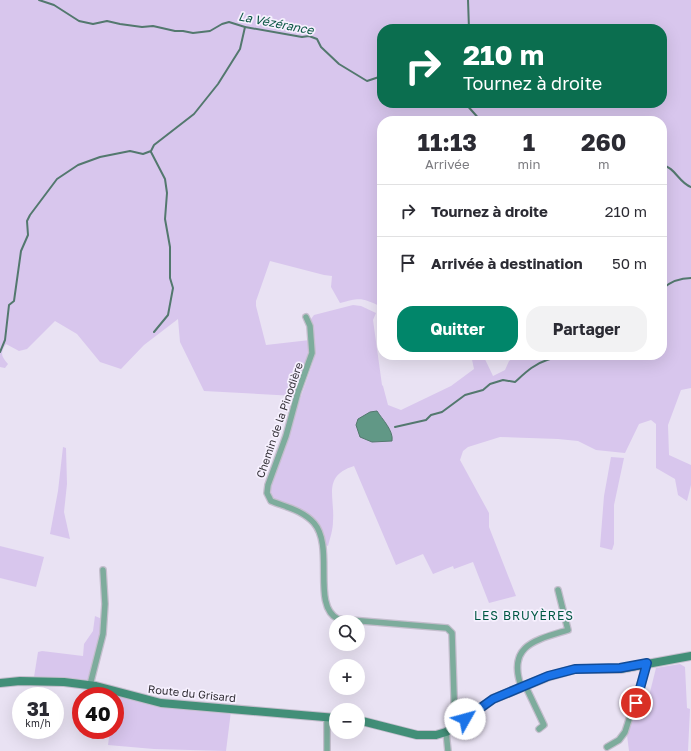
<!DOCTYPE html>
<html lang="fr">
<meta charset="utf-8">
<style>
body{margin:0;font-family:"Golos Text",sans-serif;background:#f2f2f3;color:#2b2b33;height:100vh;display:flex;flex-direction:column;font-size:15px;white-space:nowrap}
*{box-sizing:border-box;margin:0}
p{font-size:13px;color:#7c7c81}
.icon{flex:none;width:22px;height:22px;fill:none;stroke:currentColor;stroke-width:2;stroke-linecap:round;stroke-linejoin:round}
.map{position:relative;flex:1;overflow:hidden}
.panel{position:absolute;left:377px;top:116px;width:290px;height:244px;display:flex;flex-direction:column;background:#fff;border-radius:16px;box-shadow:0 4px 16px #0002}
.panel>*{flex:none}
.top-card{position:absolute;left:377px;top:24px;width:290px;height:84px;border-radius:16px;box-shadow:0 4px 16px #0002;background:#0b6e4f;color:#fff;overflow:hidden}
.tools{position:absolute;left:329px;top:615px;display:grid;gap:8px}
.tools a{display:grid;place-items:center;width:36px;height:36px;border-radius:50%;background:#fff;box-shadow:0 4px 16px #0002;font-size:20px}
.speed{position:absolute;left:12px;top:687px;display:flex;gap:8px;font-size:20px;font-weight:700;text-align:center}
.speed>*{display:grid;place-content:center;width:52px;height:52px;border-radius:50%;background:#fff;box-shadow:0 4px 16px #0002;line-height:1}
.speed small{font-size:10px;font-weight:400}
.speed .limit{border:6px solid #d22;background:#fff;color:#111}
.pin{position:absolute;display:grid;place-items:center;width:34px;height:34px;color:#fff;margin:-17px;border:2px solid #fff;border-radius:50%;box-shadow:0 1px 4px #0007}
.me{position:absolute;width:44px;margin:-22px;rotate:52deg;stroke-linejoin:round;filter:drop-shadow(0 0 3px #0008)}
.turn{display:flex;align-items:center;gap:14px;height:84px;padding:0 20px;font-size:18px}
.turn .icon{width:52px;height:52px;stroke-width:2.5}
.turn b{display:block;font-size:28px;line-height:34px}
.eta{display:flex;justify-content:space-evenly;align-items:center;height:68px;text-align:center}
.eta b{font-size:24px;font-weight:700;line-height:28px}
.button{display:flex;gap:8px;margin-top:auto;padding:8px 20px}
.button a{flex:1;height:46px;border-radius:16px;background:#01866a;color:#fff;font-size:16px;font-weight:700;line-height:46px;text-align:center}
.button a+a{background:#f2f2f3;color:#2b2b33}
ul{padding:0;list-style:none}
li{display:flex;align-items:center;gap:12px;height:52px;padding:0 20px;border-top:1px solid #e1e1e2}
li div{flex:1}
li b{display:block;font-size:15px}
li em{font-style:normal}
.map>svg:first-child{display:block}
.green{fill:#d8c6ed;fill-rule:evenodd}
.water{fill:#619886;stroke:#53786e}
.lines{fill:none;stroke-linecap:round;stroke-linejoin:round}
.stream{stroke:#53786e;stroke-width:2}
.street-casing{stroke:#c4becd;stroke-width:8}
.secondary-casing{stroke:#c4becd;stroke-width:10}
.street{stroke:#7dac9c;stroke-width:5.5}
.secondary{stroke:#428f78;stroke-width:8}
.route-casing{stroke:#114b97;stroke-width:10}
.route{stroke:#1a73e8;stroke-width:7}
.labels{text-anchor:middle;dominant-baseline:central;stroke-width:3.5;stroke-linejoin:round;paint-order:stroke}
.street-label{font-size:11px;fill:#322f36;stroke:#f6f0fe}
.water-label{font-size:12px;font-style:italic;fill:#0c5845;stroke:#f6f0fe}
.neighbourhood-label{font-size:12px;letter-spacing:1px;fill:#005844;stroke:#f6f0fe}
</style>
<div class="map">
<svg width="691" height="751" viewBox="0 0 691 751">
<rect width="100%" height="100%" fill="#e9e2f3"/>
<g class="green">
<path d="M0 0H691V388L681 390 668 425 669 455 691 465V485L687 501 678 495 675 479 656 468V424L651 420 639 424 625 453 596 450 578 441 558 439 500 437 468 447 463 451 460 460 489 513V527L516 596 489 603 473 562 454 569 453 566 433 574 423 554 396 565 354 466C322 476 335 497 333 521 333 530 330 538 328 546L326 545 320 525 299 509 275 500C270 496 270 492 270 485L313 362 315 340 311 319 314 315 353 305 361 306 376 313 373 320 382 385 383 386 388 405 401 410 451 386 474 369 471 355H483L493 376 505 370 509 361 517 355H662V121H382V307C362 298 361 297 340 303L331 287 332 276 324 275 270 261 256 301V306L266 345 310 340V355L295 396 204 391 180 342 178 319 144 345 121 369 100 362 77 334 55 321 27 349 19 351 6 344C0 353 1 356 8 364L5 368 0 367ZM382 29H662V103H382Z"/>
<path d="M63 447 66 448 67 484 64 512 70 539 50 534 58 491Z"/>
<path d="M611 457 624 458 614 505V544L612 550 600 547 604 496Z"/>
<path d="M0 546 44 557 36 587 0 578Z"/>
<path d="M95 616 102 619 96 655 88 681 34 677 38 652 42 651 83 656 84 644 93 631Z"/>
<path d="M680 664 685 667 687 708 690 709 688 751H629L627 735 639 698 648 700 656 668Z"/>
<path d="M116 695C153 708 192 708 231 711L226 751 154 749 108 745 110 730H115Z"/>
</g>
<path class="water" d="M377 411C382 419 394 431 392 441L372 442 360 437 356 425 358 419 370 412Z"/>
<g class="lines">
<g class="stream">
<path d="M39 0 54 5 79 21 93 24 107 21 120 24 142 27 153 26 175 31H183L193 33 210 31 222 24 229 22 245 27 302 37 309 36 317 39 321 47 339 64 367 81 382 76"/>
<path d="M468 0 469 29"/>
<path d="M465 103 481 121"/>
<path d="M151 152 165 179 167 193 165 219 170 247V278L173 288 168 315 154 332"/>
<path d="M662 165C675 167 679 183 691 187"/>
<path d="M662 289C670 282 680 278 691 278"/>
<path d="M0 352 5 340 9 305 14 301 21 251 28 235 27 221 30 215 57 179 78 165 100 157 130 151 143 154 151 151 154 145 194 114 218 84 240 49 245 27"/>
<path d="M395 427 426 420 431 415 442 412 465 395 483 390 490 384 503 380 515 382C525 373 534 364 547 360 554 357 560 358 569 355"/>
</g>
<defs>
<g id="street">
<path d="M306 317 310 326 312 353 298 392 286 436 268 485 267 493 271 501C286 507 302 510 314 523 335 547 311 606 338 619L447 628 452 633 455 727"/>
<path d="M90 685 103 634 105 604 103 570"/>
<path d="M525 685 544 725 539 729"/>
<path d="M521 686C507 645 536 640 568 630L558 590"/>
<path d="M446 732 448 751"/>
<path d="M607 747 619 740 625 732 647 663"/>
<path d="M327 751V717"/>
</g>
<g id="secondary">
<path d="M0 683 20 681 64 682 96 686 161 703 336 718"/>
<path d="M358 720 417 735H436L446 732 455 727 493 699 547 677 575 669H620L691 656"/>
</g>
</defs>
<use href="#street" class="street-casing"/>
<use href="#secondary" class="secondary-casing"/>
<use href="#street" class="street"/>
<use href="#secondary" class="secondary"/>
</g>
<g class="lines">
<defs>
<path id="route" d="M465 719 493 699 548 676 575 669 620 668 647 663 636 703"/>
</defs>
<use href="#route" class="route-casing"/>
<use href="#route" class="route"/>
</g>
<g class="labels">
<g class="street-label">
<text transform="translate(279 420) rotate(-71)">Chemin de la Pinodière</text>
<text transform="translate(192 693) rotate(6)">Route du Grisard</text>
</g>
<g class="water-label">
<text transform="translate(276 23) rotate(11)">La Vézérance</text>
</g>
<g class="neighbourhood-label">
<text x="524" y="615">LES BRUYÈRES</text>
</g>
</g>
</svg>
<div class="tools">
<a><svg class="icon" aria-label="search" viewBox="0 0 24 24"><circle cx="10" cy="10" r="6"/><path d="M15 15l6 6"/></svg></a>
<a>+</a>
<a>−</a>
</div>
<div class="speed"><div>31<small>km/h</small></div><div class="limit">40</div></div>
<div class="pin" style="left:636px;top:703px;background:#d93025"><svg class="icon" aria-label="arrive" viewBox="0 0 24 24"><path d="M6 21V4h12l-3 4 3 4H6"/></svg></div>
<svg class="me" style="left:465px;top:719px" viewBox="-20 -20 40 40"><circle r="19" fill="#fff"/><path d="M0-13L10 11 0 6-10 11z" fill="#1a73e8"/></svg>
<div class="top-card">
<div class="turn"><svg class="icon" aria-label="right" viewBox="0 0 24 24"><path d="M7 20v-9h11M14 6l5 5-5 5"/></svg><div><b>210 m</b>Tournez à droite</div></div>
</div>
<section class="panel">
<div class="eta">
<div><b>11:13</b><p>Arrivée</p></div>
<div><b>1</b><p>min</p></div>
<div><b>260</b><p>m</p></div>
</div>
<ul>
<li><svg class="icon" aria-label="right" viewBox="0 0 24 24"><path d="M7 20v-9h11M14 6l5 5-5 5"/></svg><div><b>Tournez à droite</b></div><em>210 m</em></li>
<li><svg class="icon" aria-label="arrive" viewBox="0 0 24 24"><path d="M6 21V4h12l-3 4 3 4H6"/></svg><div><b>Arrivée à destination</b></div><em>50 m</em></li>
</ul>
<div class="button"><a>Quitter</a><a>Partager</a></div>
</section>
</div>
